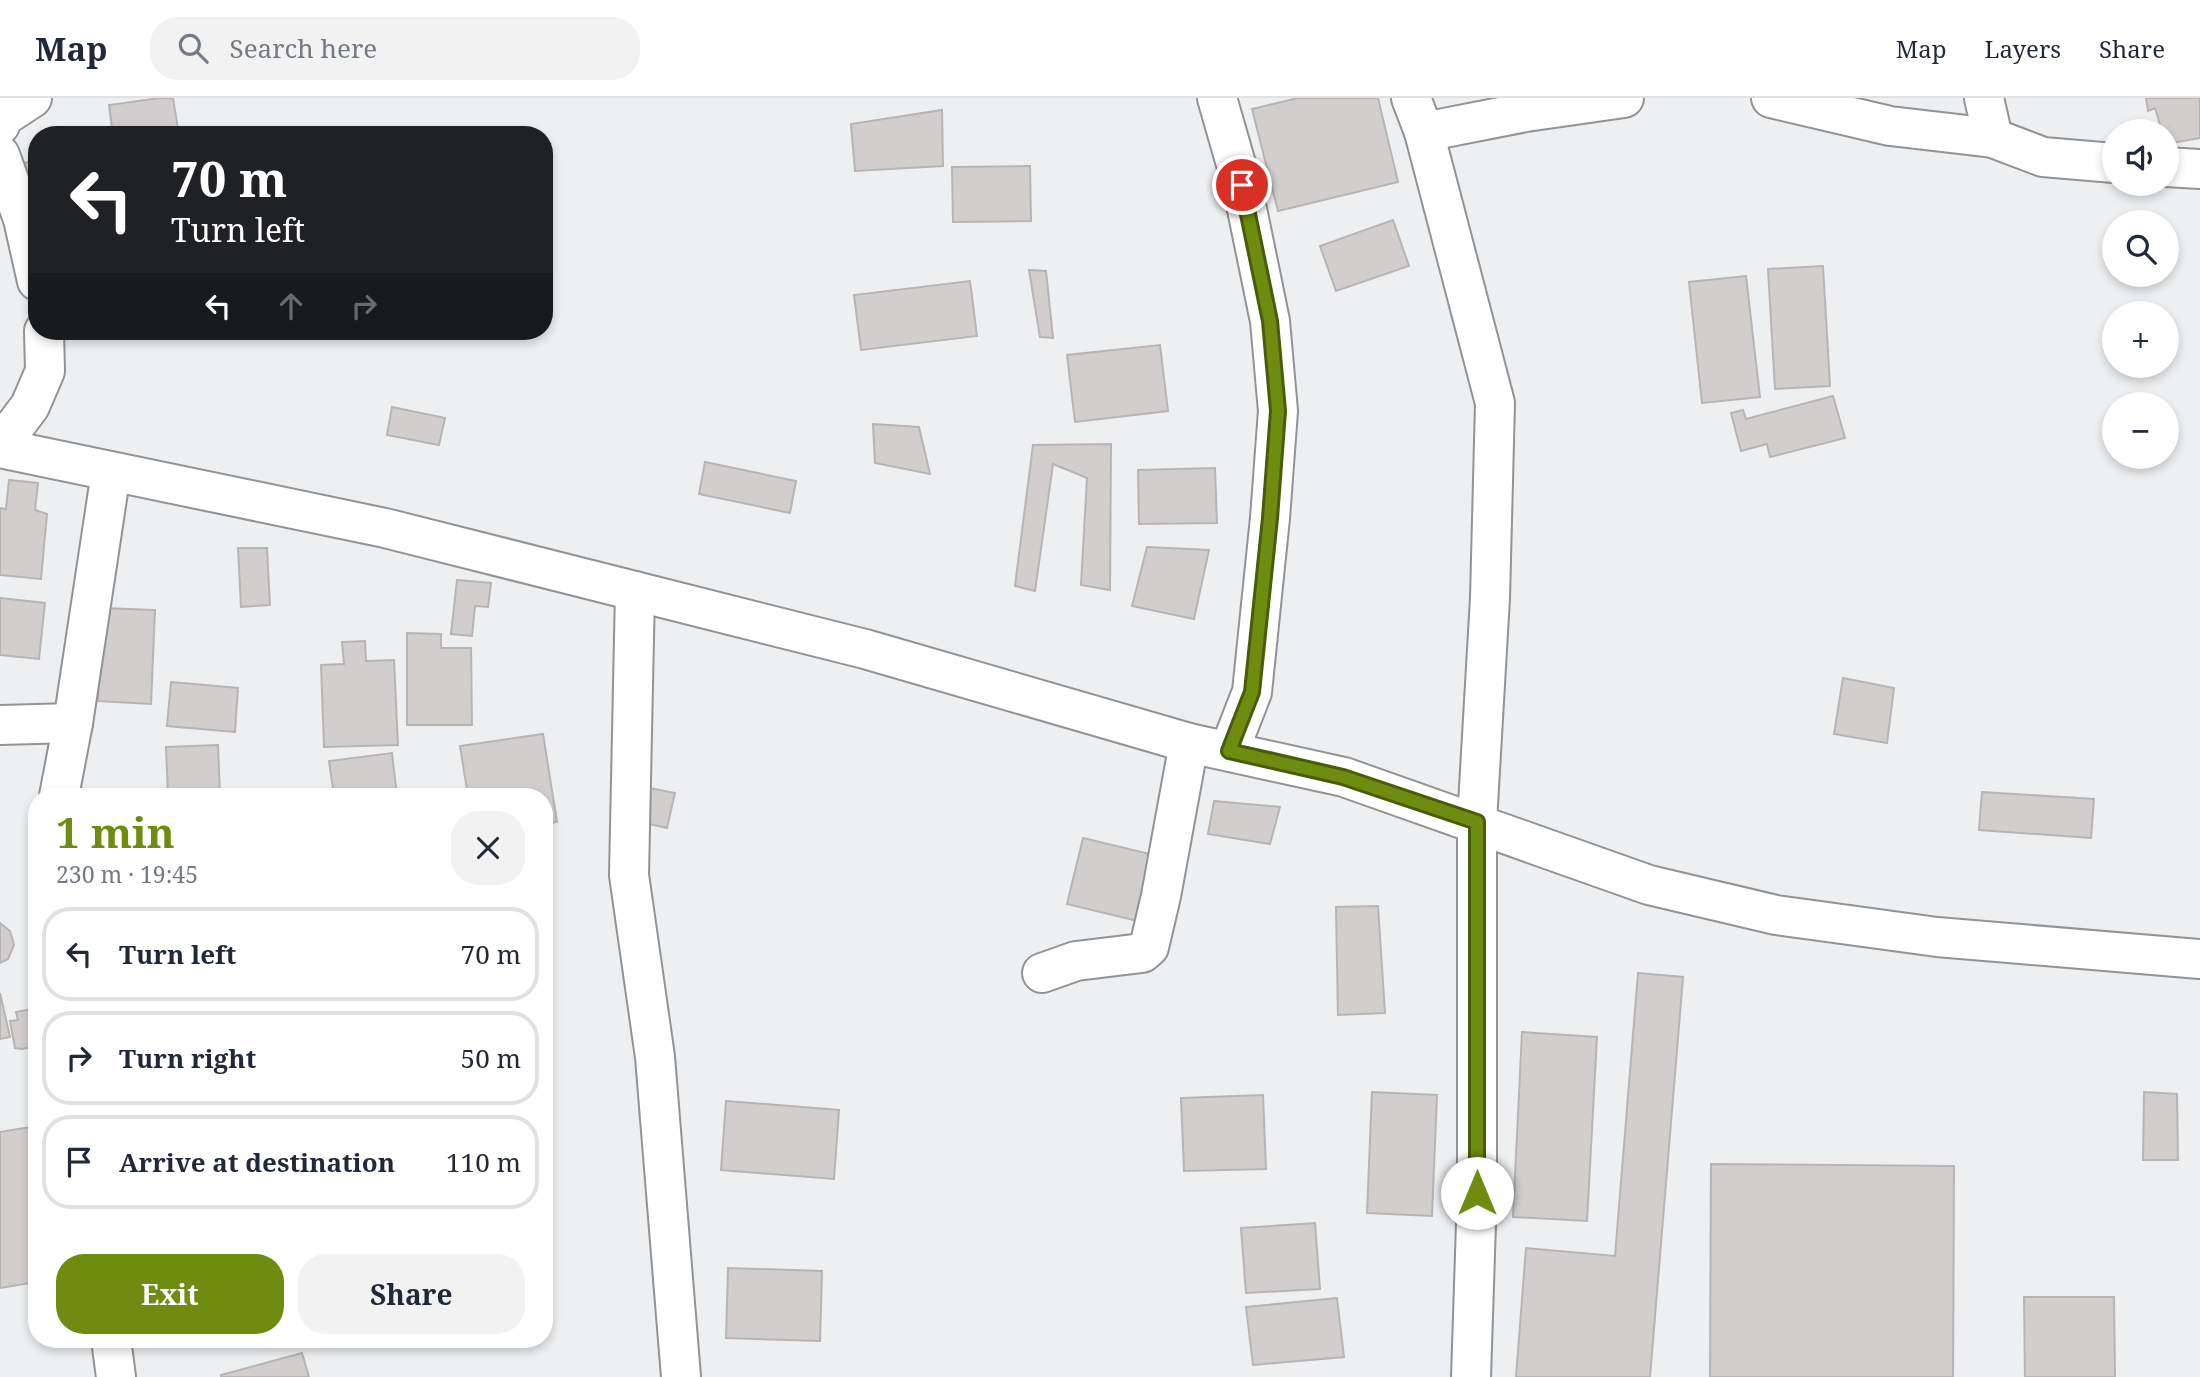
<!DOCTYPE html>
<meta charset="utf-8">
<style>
body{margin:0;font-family:"Noto Serif",serif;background:#f2f2f3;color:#1f2937;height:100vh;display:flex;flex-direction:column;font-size:26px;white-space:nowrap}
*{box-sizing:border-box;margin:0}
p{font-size:23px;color:#747a83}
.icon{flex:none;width:38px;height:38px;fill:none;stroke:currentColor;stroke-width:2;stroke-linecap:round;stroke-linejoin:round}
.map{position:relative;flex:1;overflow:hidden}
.drawer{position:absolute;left:28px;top:690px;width:525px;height:560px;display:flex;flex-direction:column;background:#fff;border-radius:28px;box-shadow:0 4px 10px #0003}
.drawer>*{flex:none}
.banner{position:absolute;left:28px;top:28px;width:525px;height:214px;border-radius:28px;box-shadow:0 4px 10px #0003;background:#202124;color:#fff;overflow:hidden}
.fabs{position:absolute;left:2102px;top:21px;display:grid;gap:14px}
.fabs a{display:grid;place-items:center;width:77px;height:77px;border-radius:50%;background:#fff;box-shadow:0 4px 10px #0003;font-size:35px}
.pin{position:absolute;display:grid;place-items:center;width:60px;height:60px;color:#fff;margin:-30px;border:4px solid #fff;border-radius:50%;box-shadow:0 2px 7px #0007}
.me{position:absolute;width:77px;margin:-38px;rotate:0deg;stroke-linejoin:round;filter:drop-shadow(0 0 5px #0008)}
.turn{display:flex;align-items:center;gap:24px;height:147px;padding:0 28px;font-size:32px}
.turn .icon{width:91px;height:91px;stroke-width:2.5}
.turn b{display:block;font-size:49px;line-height:60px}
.lanes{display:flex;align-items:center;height:66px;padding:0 28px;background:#0003;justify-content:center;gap:35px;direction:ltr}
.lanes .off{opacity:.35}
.round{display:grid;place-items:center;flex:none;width:74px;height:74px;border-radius:28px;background:#f2f2f3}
.headline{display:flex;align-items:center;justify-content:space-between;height:119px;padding:0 28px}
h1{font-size:42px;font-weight:700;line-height:52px;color:#6e8d10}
.action{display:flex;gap:14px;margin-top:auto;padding:14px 28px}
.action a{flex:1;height:80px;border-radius:28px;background:#6e8d10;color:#fff;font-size:28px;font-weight:700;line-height:80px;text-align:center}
.action a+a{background:#f2f2f3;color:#1f2937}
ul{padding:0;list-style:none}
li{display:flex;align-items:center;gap:21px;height:94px;margin:0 14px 10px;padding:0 14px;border:4px solid #e0e1e3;border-radius:28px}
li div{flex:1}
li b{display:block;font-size:26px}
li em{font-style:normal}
header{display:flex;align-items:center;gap:42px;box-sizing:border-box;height:98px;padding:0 35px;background:#fff;border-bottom:2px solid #e0e1e3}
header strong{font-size:33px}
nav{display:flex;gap:38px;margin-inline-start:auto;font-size:24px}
.search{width:490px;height:63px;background:#f2f2f3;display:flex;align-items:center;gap:18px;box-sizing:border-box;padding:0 24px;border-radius:28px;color:#747a83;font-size:26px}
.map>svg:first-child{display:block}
.building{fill:#d2cece;stroke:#b7b4b4;stroke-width:2}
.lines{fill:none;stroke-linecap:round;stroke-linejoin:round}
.minor-casing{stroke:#929395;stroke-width:42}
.minor{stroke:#fff;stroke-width:38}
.route-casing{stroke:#485c0a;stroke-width:18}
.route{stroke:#6e8d10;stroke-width:12}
</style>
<header>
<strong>Map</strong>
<div class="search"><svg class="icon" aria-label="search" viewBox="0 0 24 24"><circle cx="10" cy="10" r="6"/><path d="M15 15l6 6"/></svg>Search here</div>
<nav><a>Map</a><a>Layers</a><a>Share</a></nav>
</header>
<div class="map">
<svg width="2200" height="1279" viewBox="0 0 2200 1279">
<rect width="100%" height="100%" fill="#edeff1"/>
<g class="building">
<path d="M160 0H173L179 37H113L109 7Z"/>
<path d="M1298 0H1378L1398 84 1278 113 1252 11Z"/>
<path d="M2146 0H2200V40L2166 46V33H2162L2155 10 2148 13Z"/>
<path d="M942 12 943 68 855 73 851 26Z"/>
<path d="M37 61V129L16 68Z"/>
<path d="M1030 68 1031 123 953 124 952 69Z"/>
<path d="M1393 122 1409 168 1336 193 1320 148Z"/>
<path d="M1823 168 1830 288 1775 291 1768 171Z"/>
<path d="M1029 172 1046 173 1053 240 1040 239Z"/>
<path d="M1746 178 1760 299 1702 305 1689 184Z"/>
<path d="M970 183 977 238 861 252 854 197Z"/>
<path d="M1160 247 1168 313 1075 324 1067 257Z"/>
<path d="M1833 298 1845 340 1770 359 1767 346 1741 353 1731 315 1743 312 1746 321Z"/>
<path d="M392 309 445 320 439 347 387 337Z"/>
<path d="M873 326 919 329 930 376 875 365Z"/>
<path d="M1111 346 1110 492 1081 487 1087 380 1053 366 1035 493 1015 488 1033 347Z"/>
<path d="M705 364 796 383 790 415 699 396Z"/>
<path d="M1215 370 1217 425 1139 426 1138 372Z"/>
<path d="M9 382 38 385 35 412 47 416 41 481 0 477V410L6 411Z"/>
<path d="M1147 449 1209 452 1194 521 1132 508Z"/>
<path d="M238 450H267L270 507 241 509Z"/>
<path d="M457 482 491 485 488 509 475 508 472 538 451 536Z"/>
<path d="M0 500 45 505 39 561 0 557Z"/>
<path d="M102 510 155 512 151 606 98 603Z"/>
<path d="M407 535 441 536V550H471L472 627H407Z"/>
<path d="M365 543 366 563 394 562 398 647 324 649 321 567 344 566 342 544Z"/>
<path d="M1843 580 1894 590 1887 645 1834 636Z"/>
<path d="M171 584 238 590 235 634 167 628Z"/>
<path d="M543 636 557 724 544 726V698H468L460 648Z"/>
<path d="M218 647 220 698H168L166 649Z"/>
<path d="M392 655 397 698H334L329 663Z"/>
<path d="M644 689 675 695 667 730 636 723Z"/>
<path d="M1982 694 2094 701 2091 740 1979 732Z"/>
<path d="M1214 703 1280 709 1270 746 1208 736Z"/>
<path d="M1083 740 1158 758 1142 824 1067 806Z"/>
<path d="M1378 808 1385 915 1338 917 1336 809Z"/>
<path d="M0 825 10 833 14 847 8 861 0 865Z"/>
<path d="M1638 875 1683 879 1650 1279H1516L1526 1150 1615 1158Z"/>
<path d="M0 895 10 939 0 941Z"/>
<path d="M37 910V948L22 951 15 950 10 923 18 922 16 914Z"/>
<path d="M1522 934 1597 939 1587 1123 1513 1119Z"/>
<path d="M1372 994 1437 997 1432 1118 1367 1115Z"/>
<path d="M2144 994 2177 996 2178 1062H2143Z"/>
<path d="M1263 997 1266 1071 1184 1073 1181 1000Z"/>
<path d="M726 1003 839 1012 834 1081 721 1072Z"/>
<path d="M37 1028V1184L0 1190V1034Z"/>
<path d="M1711 1066 1954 1068 1953 1279H1710Z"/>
<path d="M1315 1125 1320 1191 1246 1195 1241 1130Z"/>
<path d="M728 1170 822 1173 820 1243 726 1240Z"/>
<path d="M2024 1199H2114L2115 1279H2025Z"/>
<path d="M1337 1200 1344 1259 1253 1267 1246 1209Z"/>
<path d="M302 1255 309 1279H221V1277Z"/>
</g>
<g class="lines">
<defs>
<g id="minor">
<path d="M1217 0 1242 87 1270 223 1278 313 1270 420 1252 594 1229 653"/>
<path d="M1411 0 1424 34 1495 305 1490 500 1477 724V1095L1471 1279"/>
<path d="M1771 0 1890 28 1993 40"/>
<path d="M1984 0 1993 40 2043 59 2114 65"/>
<path d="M0 27 3 19 32 0"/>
<path d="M1424 34 1526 14 1624 0"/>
<path d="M0 57 23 121 37 183"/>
<path d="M2166 69 2200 71"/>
<path d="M0 348 30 308 45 273 44 233"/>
<path d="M0 350 385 430 865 551 1189 645 1344 679 1649 787 1776 817 1937 839 2200 861"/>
<path d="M635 493 629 777 655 959 681 1279"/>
<path d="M0 627 73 625"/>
<path d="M59 698 73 625 111 374"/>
<path d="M1042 875 1076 863 1142 855 1149 849 1161 798 1189 645"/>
<path d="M111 1241 116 1279"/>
</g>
</defs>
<use href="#minor" class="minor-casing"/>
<use href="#minor" class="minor"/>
</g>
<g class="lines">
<defs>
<path id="route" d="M1242 87 1270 223 1278 313 1270 420 1252 594 1229 653 1343 679 1477 724V1095"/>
</defs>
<use href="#route" class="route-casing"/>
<use href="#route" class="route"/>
</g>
</svg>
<div class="fabs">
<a><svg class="icon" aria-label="sound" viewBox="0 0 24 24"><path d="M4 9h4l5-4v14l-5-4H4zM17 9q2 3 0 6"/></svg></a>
<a><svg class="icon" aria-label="search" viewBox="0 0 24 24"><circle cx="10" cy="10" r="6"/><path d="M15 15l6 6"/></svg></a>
<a>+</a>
<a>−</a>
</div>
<div class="pin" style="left:1242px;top:87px;background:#d93025"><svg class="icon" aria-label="arrive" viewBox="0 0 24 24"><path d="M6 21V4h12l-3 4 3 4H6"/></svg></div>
<svg class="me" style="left:1477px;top:1095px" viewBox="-20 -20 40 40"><circle r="19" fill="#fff"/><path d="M0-13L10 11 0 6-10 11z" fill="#6e8d10"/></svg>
<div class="banner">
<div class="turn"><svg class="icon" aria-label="left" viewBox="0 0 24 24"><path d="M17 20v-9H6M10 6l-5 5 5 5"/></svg><div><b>70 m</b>Turn left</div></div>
<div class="lanes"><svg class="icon" aria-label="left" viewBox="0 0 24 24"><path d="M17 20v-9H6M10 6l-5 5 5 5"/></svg><svg class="icon off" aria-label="ahead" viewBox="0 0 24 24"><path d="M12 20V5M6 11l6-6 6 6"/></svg><svg class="icon off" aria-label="right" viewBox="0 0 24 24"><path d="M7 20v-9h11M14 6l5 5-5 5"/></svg></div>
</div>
<section class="drawer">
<div class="headline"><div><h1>1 min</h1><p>230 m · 19:45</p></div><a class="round"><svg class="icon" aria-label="close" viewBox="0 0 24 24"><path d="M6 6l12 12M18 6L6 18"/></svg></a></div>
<ul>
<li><svg class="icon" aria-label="left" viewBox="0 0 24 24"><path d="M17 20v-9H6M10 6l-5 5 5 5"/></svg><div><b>Turn left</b></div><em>70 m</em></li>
<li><svg class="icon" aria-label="right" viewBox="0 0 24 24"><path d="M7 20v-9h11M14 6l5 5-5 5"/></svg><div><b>Turn right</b></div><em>50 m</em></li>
<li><svg class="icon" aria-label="arrive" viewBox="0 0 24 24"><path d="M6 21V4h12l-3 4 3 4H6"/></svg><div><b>Arrive at destination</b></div><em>110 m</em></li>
</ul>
<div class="action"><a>Exit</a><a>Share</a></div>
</section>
</div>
